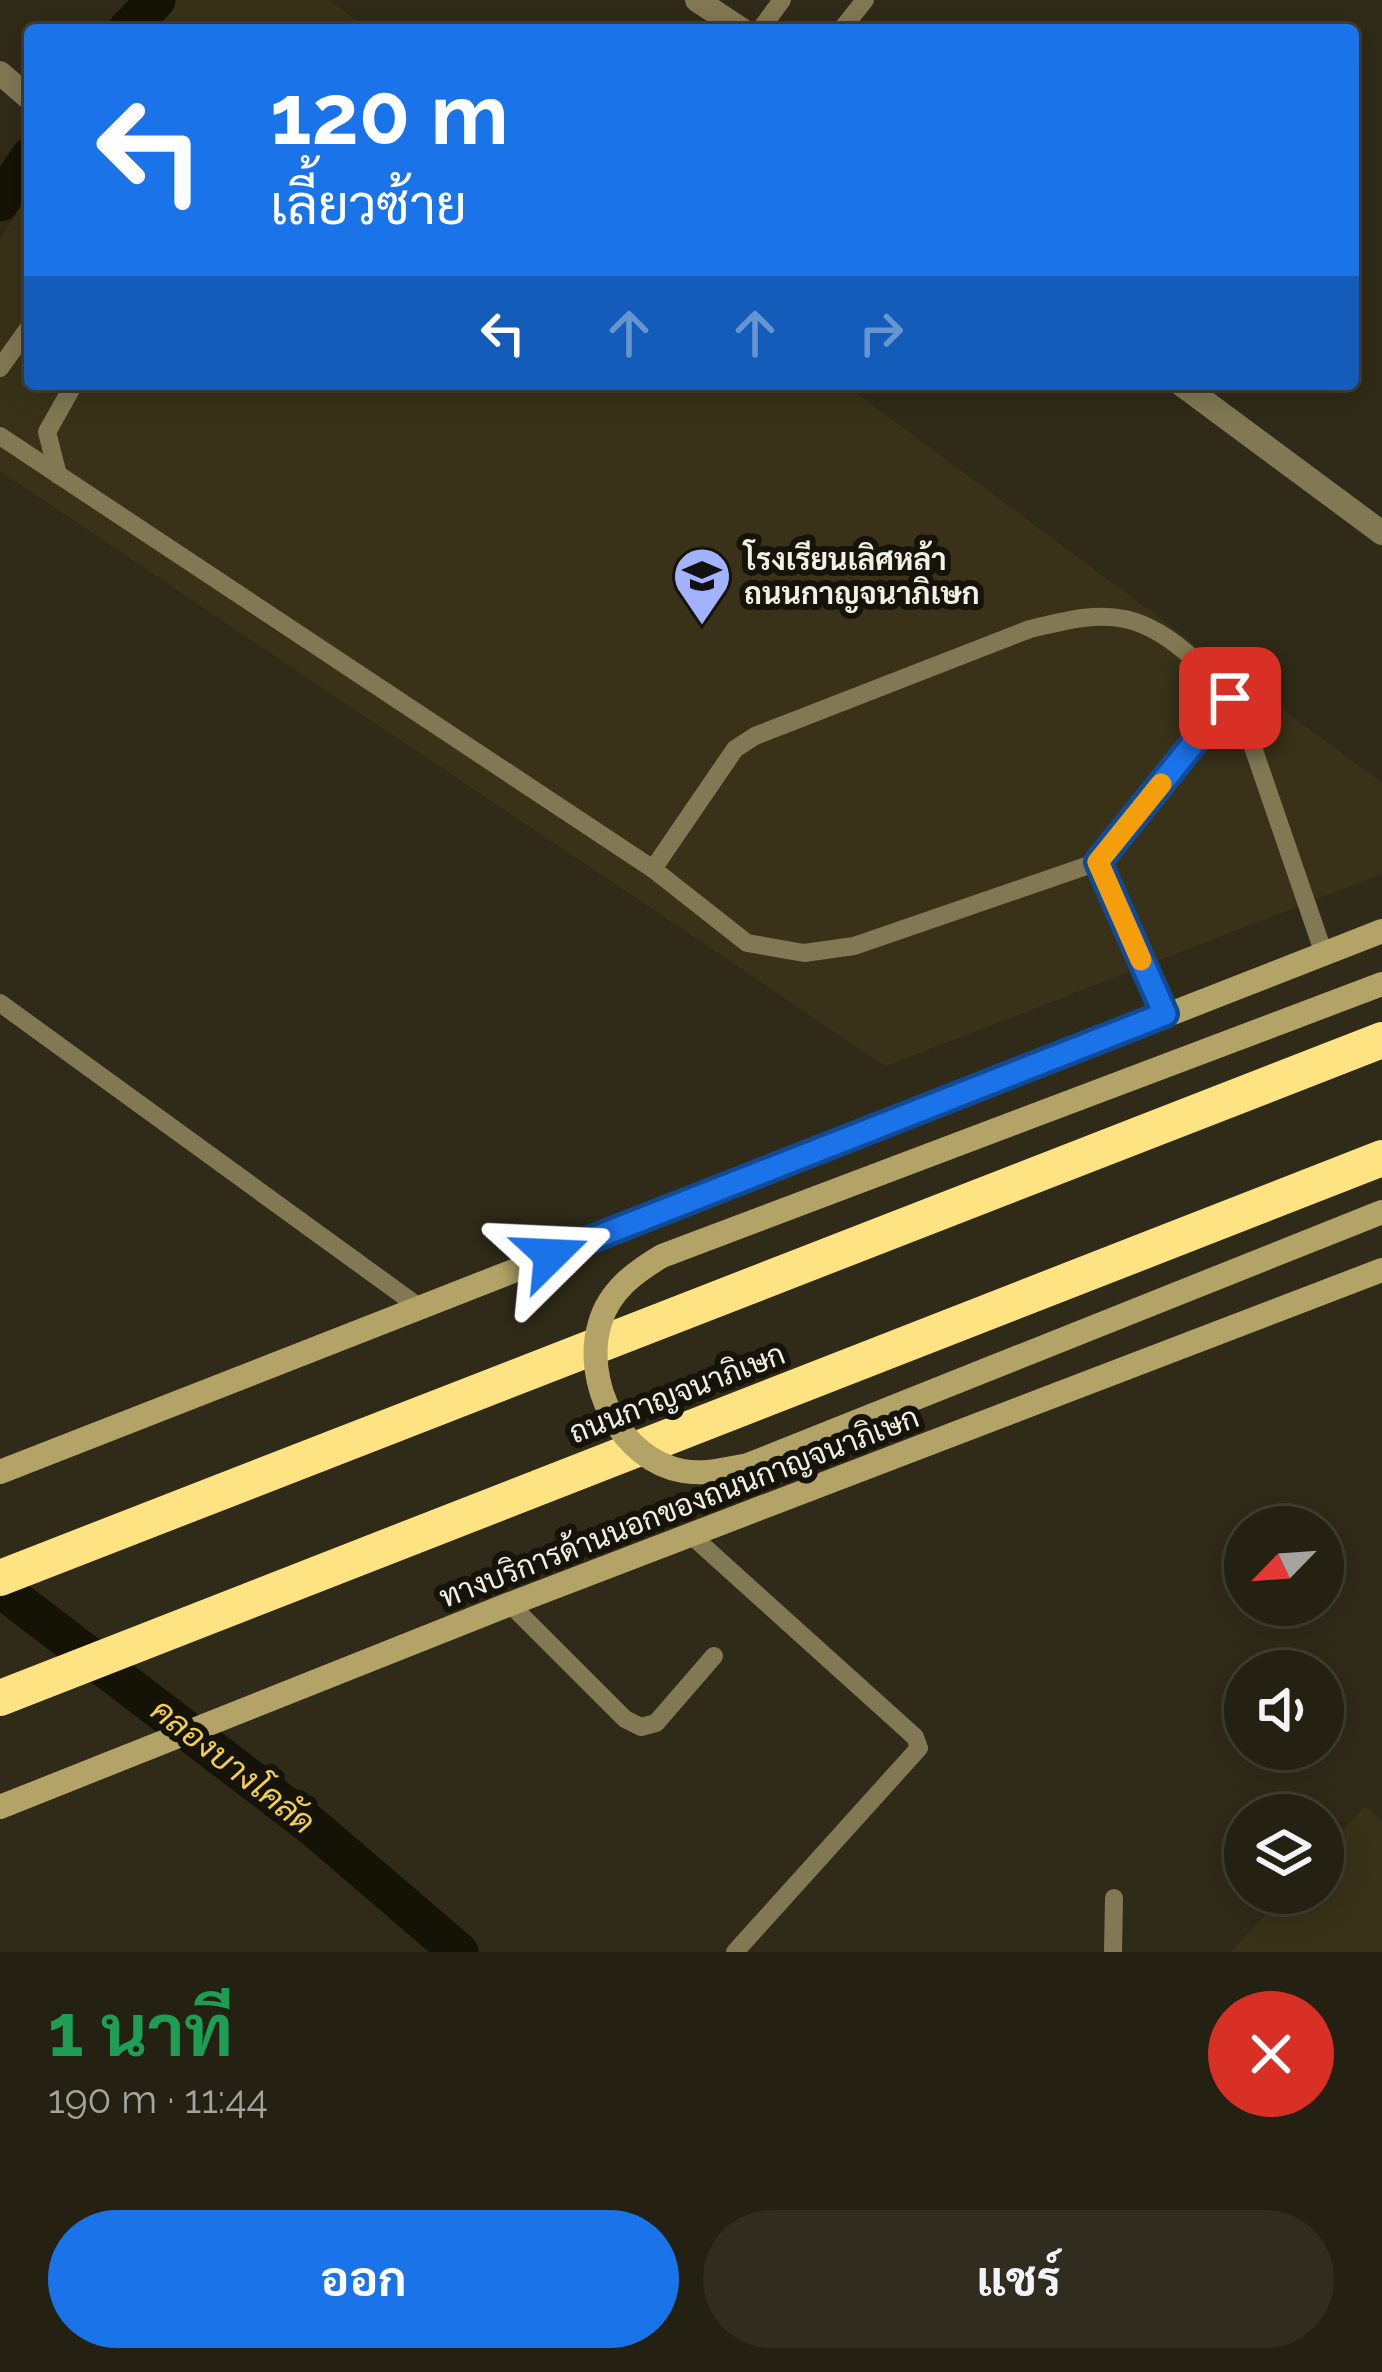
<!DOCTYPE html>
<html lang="th">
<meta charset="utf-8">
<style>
body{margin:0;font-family:Raleway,Sarabun,sans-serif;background:#302d20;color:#f1f3f6;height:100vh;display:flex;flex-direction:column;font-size:45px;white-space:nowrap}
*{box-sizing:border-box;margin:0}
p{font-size:39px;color:#a3a39f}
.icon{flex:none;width:66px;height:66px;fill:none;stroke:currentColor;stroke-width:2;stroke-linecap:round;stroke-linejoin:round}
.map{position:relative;height:1952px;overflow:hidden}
.sheet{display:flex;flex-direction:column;background:#242012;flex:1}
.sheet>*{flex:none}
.banner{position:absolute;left:24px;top:24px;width:1335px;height:366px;border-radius:12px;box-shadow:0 6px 30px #0003,0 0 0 3px #413e32;background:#1a73e8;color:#fff;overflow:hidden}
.needle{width:78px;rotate:245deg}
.fabs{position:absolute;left:1224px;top:1506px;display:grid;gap:24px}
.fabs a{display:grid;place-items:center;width:120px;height:120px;border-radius:50%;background:#242012;box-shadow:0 6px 30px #0003,0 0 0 3px #413e32;font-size:60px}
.pin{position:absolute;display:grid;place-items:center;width:102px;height:102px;color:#fff;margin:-51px;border-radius:24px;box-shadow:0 6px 18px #0006}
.me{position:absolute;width:132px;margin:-66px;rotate:69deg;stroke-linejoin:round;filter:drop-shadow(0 0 9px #0008)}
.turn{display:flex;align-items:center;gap:42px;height:252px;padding:0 48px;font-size:54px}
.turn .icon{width:156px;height:156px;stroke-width:2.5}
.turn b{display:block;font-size:84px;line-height:102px}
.lanes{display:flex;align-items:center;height:114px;padding:0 48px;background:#0003;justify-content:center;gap:60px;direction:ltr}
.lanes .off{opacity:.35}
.round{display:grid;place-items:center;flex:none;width:126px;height:126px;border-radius:63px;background:#302d20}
.headline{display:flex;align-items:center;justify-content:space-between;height:204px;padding:0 48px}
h1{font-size:72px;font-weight:700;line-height:90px;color:#1e9e55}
.button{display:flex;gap:24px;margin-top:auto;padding:24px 48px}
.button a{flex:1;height:138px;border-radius:72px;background:#1a73e8;color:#fff;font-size:48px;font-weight:700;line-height:138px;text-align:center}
.button a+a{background:#302d20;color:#f1f3f6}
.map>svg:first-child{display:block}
.built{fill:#393219}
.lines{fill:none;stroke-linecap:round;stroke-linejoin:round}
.canal{stroke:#151206;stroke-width:39}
.lane{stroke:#827853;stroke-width:18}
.street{stroke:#827853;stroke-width:24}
.secondary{stroke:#b4a367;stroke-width:24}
.highway{stroke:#fee383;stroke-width:36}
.secondary-bridge{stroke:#b4a367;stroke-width:24}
.route-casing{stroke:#114b97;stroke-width:30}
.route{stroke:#1a73e8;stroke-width:21}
.slow{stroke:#f59e0b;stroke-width:21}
.labels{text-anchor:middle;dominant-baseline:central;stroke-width:12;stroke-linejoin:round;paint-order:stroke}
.poi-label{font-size:30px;font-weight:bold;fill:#f2efe3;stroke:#16130b;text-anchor:start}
.street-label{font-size:30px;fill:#f2efe3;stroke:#16130b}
.water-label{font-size:33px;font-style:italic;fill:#f2cf4c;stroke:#16130b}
</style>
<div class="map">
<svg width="1382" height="1952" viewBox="0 0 1382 1952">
<rect width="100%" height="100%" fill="#302b18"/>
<g class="built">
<path d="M176 0H329L369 30H149Z"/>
<path d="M30 192V384H844L1382 783V874L886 1066 0 471V239Z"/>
<path d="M1365 1806 1382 1822V1952H1231L1285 1893H1323V1852Z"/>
</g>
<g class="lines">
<g class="canal">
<path d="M127 30 156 0"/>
<path d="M0 202 30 157"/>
<path d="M0 1588 312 1826 459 1952"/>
</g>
<g class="lane">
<path d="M760 30 782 0"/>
<path d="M841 30 865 0"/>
<path d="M0 368 30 326"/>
<path d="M0 436 653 869 747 943 804 953 854 946 1098 862 1230 698"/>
<path d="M58 475 47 432 74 384"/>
<path d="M1098 862 1165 1014"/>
<path d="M653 869 735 749 755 736 1030 629C1060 622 1094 612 1125 619 1174 630 1221 682 1245 724L1324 954"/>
<path d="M0 1003 419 1307"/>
<path d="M691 1535 915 1737 919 1748 735 1952"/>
<path d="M510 1604 625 1719 641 1727 656 1723 714 1656"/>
<path d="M1113 1952 1114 1898"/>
</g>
<g class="street">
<path d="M697 0 742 30"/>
<path d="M0 73 28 97"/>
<path d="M1181 384 1382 533"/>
</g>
<g class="secondary">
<path d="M0 1472 1382 931"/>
<path d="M0 1807 510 1604 1382 1270"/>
</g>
<g class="highway">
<path d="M0 1578 1382 1040"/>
<path d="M0 1698 1382 1158"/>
</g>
<path class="secondary-bridge" d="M1382 984 662 1256C635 1272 609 1291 600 1323 582 1381 620 1460 683 1471 705 1475 726 1469 748 1465L1382 1212"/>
</g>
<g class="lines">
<defs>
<path id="route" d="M551 1255 1165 1014 1098 862 1230 698"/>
</defs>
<use href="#route" class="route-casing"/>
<use href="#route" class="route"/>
<path class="slow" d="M1141 960 1098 862 1161 784"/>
</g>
<defs>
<symbol id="school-pin" viewBox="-11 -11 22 30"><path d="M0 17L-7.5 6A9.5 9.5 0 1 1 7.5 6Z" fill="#a2b2fd" stroke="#16130b"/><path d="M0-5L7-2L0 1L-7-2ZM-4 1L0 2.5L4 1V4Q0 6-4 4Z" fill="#111"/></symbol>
</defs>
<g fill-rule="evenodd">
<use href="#school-pin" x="669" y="543" width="66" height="90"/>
</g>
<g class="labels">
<g class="poi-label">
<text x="744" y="559">โรงเรียนเลิศหล้า<tspan x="744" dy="34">ถนนกาญจนาภิเษก</tspan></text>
</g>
<g class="street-label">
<text transform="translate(677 1393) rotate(-21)">ถนนกาญจนาภิเษก</text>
<text transform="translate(679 1507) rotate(-21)">ทางบริการด้านนอกของถนนกาญจนาภิเษก</text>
</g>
<g class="water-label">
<text transform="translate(233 1766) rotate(38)">คลองบางโคลัด</text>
</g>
</g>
</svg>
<div class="fabs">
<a><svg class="needle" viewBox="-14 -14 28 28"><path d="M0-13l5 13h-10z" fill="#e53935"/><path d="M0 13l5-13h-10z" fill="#a3a39f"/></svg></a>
<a><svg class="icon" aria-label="sound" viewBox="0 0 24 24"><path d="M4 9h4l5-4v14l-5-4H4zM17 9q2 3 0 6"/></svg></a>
<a><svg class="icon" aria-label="layers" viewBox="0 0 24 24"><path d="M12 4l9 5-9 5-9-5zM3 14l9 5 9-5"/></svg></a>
</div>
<div class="pin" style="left:1230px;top:698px;background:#d93025"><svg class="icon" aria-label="arrive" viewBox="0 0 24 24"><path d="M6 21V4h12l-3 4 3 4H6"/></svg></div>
<svg class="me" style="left:551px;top:1255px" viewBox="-20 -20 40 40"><path d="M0-17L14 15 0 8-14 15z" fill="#1a73e8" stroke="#fff" stroke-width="4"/></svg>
<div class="banner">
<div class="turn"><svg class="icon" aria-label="left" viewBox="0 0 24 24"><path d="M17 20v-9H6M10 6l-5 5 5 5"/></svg><div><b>120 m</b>เลี้ยวซ้าย</div></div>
<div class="lanes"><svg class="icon" aria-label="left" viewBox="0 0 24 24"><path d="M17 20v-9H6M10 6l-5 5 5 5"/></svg><svg class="icon off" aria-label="ahead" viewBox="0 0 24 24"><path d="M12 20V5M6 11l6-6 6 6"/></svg><svg class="icon off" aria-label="ahead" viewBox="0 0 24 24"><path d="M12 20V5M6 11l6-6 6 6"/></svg><svg class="icon off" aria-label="right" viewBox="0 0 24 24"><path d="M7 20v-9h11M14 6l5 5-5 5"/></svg></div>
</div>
</div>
<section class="sheet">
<div class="headline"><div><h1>1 นาที</h1><p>190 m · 11:44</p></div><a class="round" style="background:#d93025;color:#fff"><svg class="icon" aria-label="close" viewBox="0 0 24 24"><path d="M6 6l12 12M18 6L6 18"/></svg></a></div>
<div class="button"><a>ออก</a><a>แชร์</a></div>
</section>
